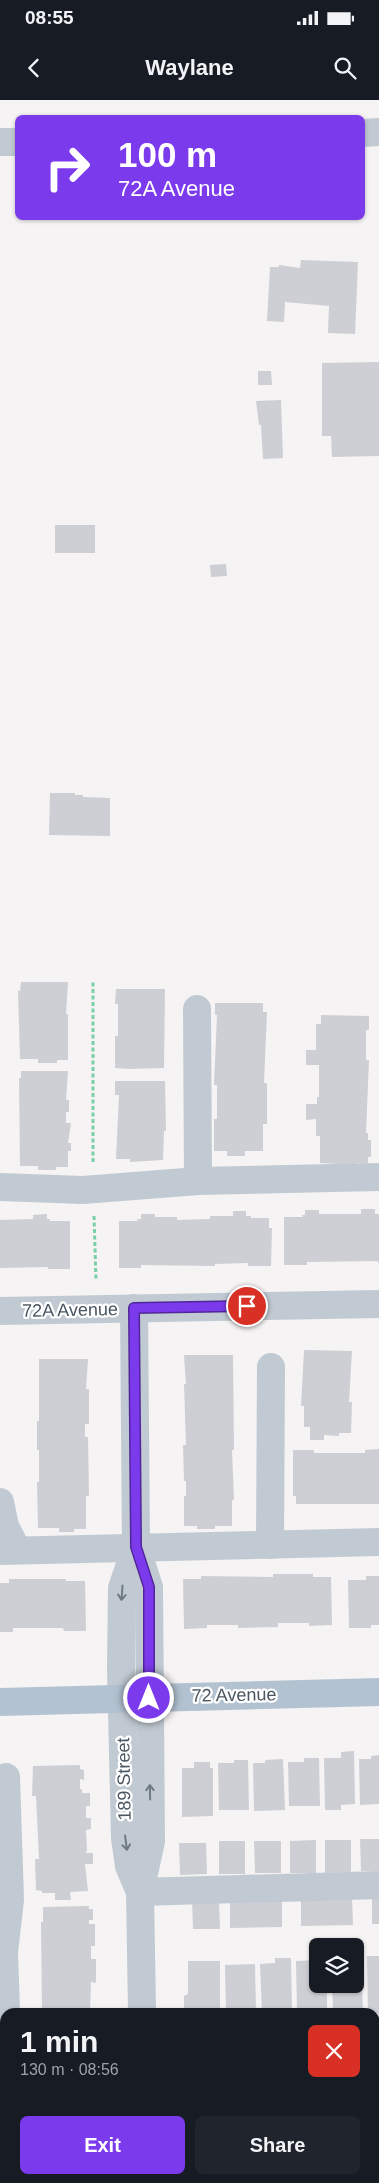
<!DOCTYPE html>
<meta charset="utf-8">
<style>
body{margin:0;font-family:Arial,sans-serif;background:#20242c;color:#f1f3f6;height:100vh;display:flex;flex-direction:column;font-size:19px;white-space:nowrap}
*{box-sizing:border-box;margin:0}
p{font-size:16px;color:#9ea1a6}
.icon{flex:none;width:28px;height:28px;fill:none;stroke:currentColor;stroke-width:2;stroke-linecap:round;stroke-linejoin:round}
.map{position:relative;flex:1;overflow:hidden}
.drawer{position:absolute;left:0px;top:1908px;width:380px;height:176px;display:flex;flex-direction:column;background:#171b24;border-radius:15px 15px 0 0;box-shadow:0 1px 4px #0004}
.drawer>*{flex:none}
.banner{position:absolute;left:15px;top:15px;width:350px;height:105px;border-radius:8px;box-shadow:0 1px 4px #0004;background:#7c3aed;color:#fff;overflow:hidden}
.tools{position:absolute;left:309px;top:1838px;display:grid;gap:10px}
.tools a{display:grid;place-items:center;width:55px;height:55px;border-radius:8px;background:#171b24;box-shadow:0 1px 4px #0004;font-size:25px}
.pin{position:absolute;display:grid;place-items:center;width:42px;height:42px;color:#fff;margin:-21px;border:2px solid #fff;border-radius:50%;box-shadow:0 1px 5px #0007}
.me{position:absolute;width:55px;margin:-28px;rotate:0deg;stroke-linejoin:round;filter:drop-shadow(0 0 4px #0008)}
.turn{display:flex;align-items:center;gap:18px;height:105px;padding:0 20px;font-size:22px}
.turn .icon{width:65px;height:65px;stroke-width:2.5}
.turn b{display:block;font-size:35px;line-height:42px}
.round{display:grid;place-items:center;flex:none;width:52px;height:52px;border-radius:8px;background:#20242c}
.head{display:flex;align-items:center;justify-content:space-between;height:85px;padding:0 20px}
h1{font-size:30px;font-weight:800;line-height:38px}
.button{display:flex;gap:10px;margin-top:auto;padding:10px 20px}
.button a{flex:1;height:58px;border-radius:8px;background:#7c3aed;color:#fff;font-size:20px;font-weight:800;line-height:58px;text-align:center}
.button a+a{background:#20242c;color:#f1f3f6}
.status{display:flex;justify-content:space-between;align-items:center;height:35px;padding:0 25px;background:#171b24;direction:ltr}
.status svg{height:14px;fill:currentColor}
header{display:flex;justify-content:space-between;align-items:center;height:65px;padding:0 20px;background:#171b24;font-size:22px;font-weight:800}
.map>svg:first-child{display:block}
.building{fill:#cdcfd5}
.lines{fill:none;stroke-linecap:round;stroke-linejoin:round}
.path{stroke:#7ad0a6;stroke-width:3;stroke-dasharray:4 2.5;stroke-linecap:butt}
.minor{stroke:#c1cad2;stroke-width:28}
.major{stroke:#b3c2d1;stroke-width:28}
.oneway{stroke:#6e7983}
.route-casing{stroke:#51269a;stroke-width:12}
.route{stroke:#7c3aed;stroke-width:9}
.labels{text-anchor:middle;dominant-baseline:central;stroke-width:4.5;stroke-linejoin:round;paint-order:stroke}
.street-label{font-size:18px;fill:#4a5661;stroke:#fff}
</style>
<div class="status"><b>08:55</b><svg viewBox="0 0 49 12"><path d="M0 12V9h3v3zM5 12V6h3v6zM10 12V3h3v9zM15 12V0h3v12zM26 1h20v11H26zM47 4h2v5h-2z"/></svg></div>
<header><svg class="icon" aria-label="back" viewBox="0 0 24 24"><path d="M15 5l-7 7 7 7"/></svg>Waylane<svg class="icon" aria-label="search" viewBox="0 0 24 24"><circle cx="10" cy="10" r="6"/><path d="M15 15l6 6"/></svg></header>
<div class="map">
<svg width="379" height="2083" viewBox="0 0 379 2083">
<rect width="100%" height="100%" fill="#f5f3f3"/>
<g class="building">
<path d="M301 160 358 162 355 234 328 233 329 206 285 202 284 222 267 221 270 167H279V165L300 168Z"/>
<path d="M379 262V356L332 357 331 336H322V263Z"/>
<path d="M258 271H271L272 285H258Z"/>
<path d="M281 300 283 358 263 359 261 325H259L256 301Z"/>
<rect x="55" y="425" width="40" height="28"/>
<path d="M226 464 227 476 211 477 210 465Z"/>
<path d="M50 693H75V695H83V697L110 698V736L49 735Z"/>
<path d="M21 882H68L66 914H68V960H57V963H38V959H20L18 891H20Z"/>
<path d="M116 889H165L164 968 129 969 115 968V936H118V904H115Z"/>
<path d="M215 903H263V912H267L264 983H267V1024H263V1051H245V1056H227V1051H214V1019H217V985H214L217 915H215Z"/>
<path d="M321 915 369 916V930H366V960H369L366 1033H368V1040H371V1057H368V1064L356 1063V1068H338V1064L320 1063V1036H316V1019L306 1020V1004H317V997H319V965H306V950H316V924H321Z"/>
<path d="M21 971H68L66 1000H69V1012H66V1023H71L68 1043H71V1051H68V1067H56V1070H38V1066H20L19 978H21Z"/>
<path d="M115 981H165L166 1031H164L163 1060 130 1062V1059H116L119 995H115Z"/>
<path d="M361 1109H375V1114H379V1163L377 1161 307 1162V1165H284V1117H303L302 1115H305V1110H319V1114H361Z"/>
<path d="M233 1111H246V1116H251V1118H269V1128H272L271 1166H248V1163L215 1164V1166L141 1165V1168H119V1121H138L137 1119H141V1114H155V1117H177V1120L210 1119V1116H233Z"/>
<path d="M47 1114V1119H50V1121H70V1169H48V1167L0 1168V1120L33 1119V1115Z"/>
<path d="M304 1250 352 1251 349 1302H352L351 1333H339V1336L324 1335V1340H310V1327H304V1306H301Z"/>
<path d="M184 1255H233L234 1350H232L234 1400H232V1426H215V1429H197V1426H184V1396H186V1381H184L183 1345H186L184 1284H186Z"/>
<path d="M39 1259H88L86 1289H89V1324H85V1337H88L89 1396H86V1429H74V1432H59V1428H38L37 1382H39V1350H37V1321H39Z"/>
<path d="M379 1349V1404H296V1396H293V1350H314V1353H365V1350Z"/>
<path d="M273 1474H313V1477H331L332 1525 309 1526V1523H278V1527L238 1528V1525H207V1528L184 1529 183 1479H201V1476L273 1477Z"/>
<path d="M366 1476H379V1525H371V1528H349L348 1480H366Z"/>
<path d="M9 1479H66V1481H85L86 1531H64L63 1528H13V1532H0V1483H9Z"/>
<path d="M354 1651 355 1704 341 1705V1710H325L324 1658H341V1652Z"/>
<path d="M379 1655V1704L360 1705 359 1659H371V1656Z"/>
<path d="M304 1658H319L320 1706H289L288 1662H304Z"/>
<path d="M283 1659 285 1710 254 1711 253 1663H265V1660Z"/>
<path d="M234 1660H248L249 1710H219L218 1663H234Z"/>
<path d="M194 1662H210V1668H213V1716L182 1717V1668H194Z"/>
<path d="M80 1665V1669L84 1670V1680L80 1679V1689H82V1693H90V1706H86V1718H91V1729L86 1730 87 1751 85 1753H93V1764H85L88 1791 70 1792 71 1800H55V1793H42V1791L36 1790 35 1759H39L36 1696H32L33 1666Z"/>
<path d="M360 1739H379V1771H361Z"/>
<path d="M316 1740V1773H290V1741Z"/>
<path d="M325 1740H351V1772L325 1773Z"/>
<rect x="219" y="1741" width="26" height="33"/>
<path d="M254 1741H281V1773H255Z"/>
<path d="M179 1743H206L207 1774 180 1775Z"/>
<rect x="372" y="1796" width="7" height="28"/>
<path d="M352 1797 353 1825 301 1826V1798Z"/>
<path d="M282 1799V1827L230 1828V1800Z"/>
<path d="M192 1801H219L220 1829H193Z"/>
<path d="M89 1806V1809H93V1820H89V1824H95V1846H91V1859H96V1883L91 1882 90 1912H42L41 1822H43V1807Z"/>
<path d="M367 1856H379V1914L368 1912Z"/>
<path d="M275 1858H291L292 1912H262L260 1864 275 1863Z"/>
<path d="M355 1859H361L363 1912H333L332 1884H355Z"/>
<path d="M318 1860V1884H327V1912H297L296 1861Z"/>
<path d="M188 1861H220V1912H184V1896L188 1894Z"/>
<path d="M255 1864 256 1912H226L225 1865Z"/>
<path d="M0 2011H5V2068H3V2061H0Z"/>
<rect x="375" y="2018" width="4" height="52"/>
</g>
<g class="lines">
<g class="path">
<path d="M93 1062V882"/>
<path d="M94 1116 96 1180"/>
</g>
<g class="minor">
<path d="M362 33 379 32"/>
<path d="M0 42H18"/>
<path d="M197 909 198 1081"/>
<path d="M0 1087 83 1090 198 1081 379 1077"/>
<path d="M134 1208 136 1447 149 1487 151 1741 140 1792 142 1912"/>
<path d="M0 1211 379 1204"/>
<path d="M0 1402 5 1426 17 1450"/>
<path d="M270 1445 271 1267"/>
<path d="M136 1447 122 1488 121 1567 125 1738 129 1766 140 1792"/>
<path d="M0 1451 379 1442"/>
<path d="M140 1792 379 1785"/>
<path d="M6 1912 4 1852 10 1800 6 1677"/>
<path d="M375 1966H379"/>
<path d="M0 1986H5"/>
<path d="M148 2079V2083"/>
</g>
<path class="major" d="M0 1602 379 1592"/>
</g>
<defs><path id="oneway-shaft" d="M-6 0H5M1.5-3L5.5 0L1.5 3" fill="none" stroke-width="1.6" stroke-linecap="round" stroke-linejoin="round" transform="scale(1.25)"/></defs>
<g class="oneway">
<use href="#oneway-shaft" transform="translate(122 1493) rotate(94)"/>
<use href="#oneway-shaft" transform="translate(150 1692) rotate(-91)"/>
<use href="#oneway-shaft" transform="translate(126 1743) rotate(83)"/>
</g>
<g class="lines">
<defs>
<path id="route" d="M149 1598V1487L136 1447 134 1208 247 1206"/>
</defs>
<use href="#route" class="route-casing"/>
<use href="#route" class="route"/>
</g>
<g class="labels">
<g class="street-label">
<text transform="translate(70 1210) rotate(-1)">72A Avenue</text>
<text transform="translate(234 1595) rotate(-1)">72 Avenue</text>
<text transform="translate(124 1679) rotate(-91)">189 Street</text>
</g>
</g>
</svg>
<div class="tools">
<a><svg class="icon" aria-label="layers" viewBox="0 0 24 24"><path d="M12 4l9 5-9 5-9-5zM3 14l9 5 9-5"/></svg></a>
</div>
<div class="pin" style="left:247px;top:1206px;background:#d93025"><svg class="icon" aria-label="arrive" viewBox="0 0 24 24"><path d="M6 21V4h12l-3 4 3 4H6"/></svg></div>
<svg class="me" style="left:149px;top:1598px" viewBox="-20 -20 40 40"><circle r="17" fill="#7c3aed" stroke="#fff" stroke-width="3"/><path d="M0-11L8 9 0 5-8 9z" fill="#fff"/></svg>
<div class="banner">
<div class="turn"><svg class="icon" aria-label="right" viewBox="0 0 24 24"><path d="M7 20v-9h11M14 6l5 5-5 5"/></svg><div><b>100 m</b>72A Avenue</div></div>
</div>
<section class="drawer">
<div class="head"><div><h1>1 min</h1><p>130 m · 08:56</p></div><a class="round" style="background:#d93025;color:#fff"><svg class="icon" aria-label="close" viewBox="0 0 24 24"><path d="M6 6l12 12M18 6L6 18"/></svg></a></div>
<div class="button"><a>Exit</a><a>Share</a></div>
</section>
</div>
